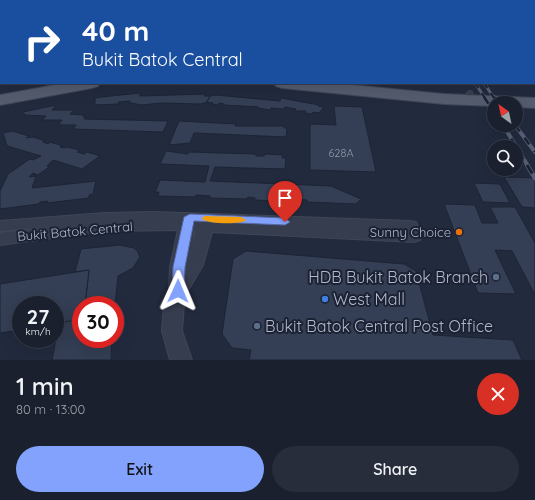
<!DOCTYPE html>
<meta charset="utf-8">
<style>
body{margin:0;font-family:Quicksand,sans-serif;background:#272d3a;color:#f1f3f6;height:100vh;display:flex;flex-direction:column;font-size:15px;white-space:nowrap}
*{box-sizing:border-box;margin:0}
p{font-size:13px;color:#9fa3aa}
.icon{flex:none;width:22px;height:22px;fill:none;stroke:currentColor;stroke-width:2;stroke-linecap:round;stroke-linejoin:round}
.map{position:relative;height:360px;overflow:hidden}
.drawer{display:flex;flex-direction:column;background:#1a202e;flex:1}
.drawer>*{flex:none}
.hud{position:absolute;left:0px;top:0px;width:535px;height:84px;box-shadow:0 4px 16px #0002,0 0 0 1px #383e4a;background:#1a4fa0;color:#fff;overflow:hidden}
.needle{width:26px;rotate:327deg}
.buttons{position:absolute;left:487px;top:96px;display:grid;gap:8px}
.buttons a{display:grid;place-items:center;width:36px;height:36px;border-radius:50%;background:#1a202e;box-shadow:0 4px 16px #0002,0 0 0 1px #383e4a;font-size:20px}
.speed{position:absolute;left:12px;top:296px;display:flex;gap:8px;font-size:20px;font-weight:700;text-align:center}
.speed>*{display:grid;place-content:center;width:52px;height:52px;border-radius:50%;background:#1a202e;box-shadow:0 4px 16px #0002,0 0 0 1px #383e4a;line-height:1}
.speed small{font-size:10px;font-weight:400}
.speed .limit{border:6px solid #d22;background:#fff;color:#111}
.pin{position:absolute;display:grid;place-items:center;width:34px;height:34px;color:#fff;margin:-41px -17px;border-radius:50% 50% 50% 0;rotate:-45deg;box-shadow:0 0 4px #0007}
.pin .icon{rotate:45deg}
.me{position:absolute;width:44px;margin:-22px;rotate:1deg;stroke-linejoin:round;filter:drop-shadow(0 0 3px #0008)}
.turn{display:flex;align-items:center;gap:14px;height:84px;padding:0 16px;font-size:18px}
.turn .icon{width:52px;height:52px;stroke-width:2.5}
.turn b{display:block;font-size:28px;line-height:34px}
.round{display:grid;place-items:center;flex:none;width:42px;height:42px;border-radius:21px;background:#272d3a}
.summary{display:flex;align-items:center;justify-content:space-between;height:68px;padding:0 16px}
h1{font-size:24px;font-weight:600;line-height:30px}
.cta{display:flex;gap:8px;margin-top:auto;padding:8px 16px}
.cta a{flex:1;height:46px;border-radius:24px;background:#83a2fd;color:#111;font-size:16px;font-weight:600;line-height:46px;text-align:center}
.cta a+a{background:#272d3a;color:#f1f3f6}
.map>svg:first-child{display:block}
.green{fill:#24393f}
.building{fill:#343e54;stroke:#1d2435}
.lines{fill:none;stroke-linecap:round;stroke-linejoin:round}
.lane-casing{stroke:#3f4657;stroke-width:2}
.street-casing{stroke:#3f4657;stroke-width:2}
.primary-casing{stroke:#3f4657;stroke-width:2}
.lane{fill:#363d4e;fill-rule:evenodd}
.street{fill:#363d4e;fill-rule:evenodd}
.primary{fill:#545c6e;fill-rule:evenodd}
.rail-far2-casing{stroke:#586075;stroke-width:3}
.rail-far1-casing{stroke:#586075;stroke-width:4}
.rail-casing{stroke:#586075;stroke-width:4.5}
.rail-far2{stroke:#1b2233;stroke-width:2;stroke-dasharray:6;stroke-linecap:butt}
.rail-far1{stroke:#1b2233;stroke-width:2.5;stroke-dasharray:8;stroke-linecap:butt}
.rail{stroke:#1b2233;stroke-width:3;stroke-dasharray:10;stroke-linecap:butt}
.route{fill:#83a2fd;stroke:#5569a4}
.slow{fill:#f59e0b}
.food-dot{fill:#e8710a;stroke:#1b2233;stroke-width:1.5}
.service-dot{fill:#5c6f8a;stroke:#1b2233;stroke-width:1.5}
.shop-dot{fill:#3f7fe0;stroke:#1b2233;stroke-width:1.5}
.labels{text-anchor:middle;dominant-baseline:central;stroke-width:4;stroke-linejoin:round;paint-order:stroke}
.number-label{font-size:11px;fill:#9098aa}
.street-label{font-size:13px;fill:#b2b8c9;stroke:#1b2233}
.poi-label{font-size:13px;fill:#b2b8c9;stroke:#1b2233;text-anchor:end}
.near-poi-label{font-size:16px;fill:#b2b8c9;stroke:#1b2233;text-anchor:start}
</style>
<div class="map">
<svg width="535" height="360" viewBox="0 0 535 360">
<rect width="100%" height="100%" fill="#222a3e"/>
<path class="green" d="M60 0H535V84L524 83H534V1Z"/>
<g class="building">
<path d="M140 93V96L205 94 204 96H210L207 102 201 104 161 103 142 105 130 103V101L119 102 118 104 95 105V98L101 97Z"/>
<path d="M216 95 280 101 281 98 319 105 318 106 324 107 319 113 313 112 312 114 305 113 306 111H295L296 109 285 107 284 109 271 108 270 110 258 108 259 107 224 105V104L219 103 218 105 212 104 213 103 207 102 210 96Z"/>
<path d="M51 106H56L52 110H74L70 114 84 115 83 117H87L84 119 168 121 163 132 73 129 76 125H58L62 120H42L46 116 25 115 23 112Z"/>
<path d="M334 106 362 107 376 172 310 170V124L336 125Z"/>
<path d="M179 121 236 124 235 126H284V128H287L286 137 194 133 190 143 169 145Z"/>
<path d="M12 131 29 136 26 138 33 137 45 141 43 142 48 144 50 142 63 146 60 147 64 148 67 147 80 150 77 152 84 154 87 152 100 156 82 169 53 160 47 166 49 167 38 175 33 173 29 177 36 176 32 188 96 181 93 194 89 195V198L47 203 48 201 40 202 39 204 0 209V191L8 174 30 159 33 160 41 156 7 146 3 133Z"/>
<path d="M166 151 188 154 189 152 256 154V156H264L265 154 283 155 282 158H286L285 169 215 167 210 181 331 186 361 199 356 204 307 202V200L294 199V202L255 200V198L248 197 247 199 210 198V196L196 195 195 197 158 196 159 192H155L160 180 205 182 209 166 160 164Z"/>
<path d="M504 177 535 178V208L522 207Z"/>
<path d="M474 183 500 184 510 203 483 202Z"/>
<path d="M444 204 475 205 482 223H498L490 207H515L535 243V295L512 251 495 250 516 294 478 293Z"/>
<path d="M120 245 134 248 138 252 140 257 133 268 118 276 115 305H85L89 270 75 272 81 249Z"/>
<path d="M246 251 404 264 416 271 433 335 513 340 522 360H249L251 350 232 348 222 334 233 259Z"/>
<path d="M89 270 85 305H81V319L55 324V305H21V330L0 333V284Z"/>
<path d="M81 319V339H112L111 360H52L59 323Z"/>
</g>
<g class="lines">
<defs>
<g id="lane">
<path d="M43 0H49L47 1Z"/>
<rect x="0" y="76" width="1" height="2"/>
<path d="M470 91 472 92V94L466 101H462V99L468 92Z"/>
</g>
<path id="street" d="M154 212 410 221 416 222 422 236 420 240 414 242 212 232 203 265 187 292 184 304 182 331 192 360H170L162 331 164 304 169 290 170 267 178 230 105 231 0 245V233L49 227 0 231V221L105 213ZM194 231H196L192 245Z"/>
<g id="primary">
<path d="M66 83H100L98 86 92 88 0 105V95Z"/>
<path d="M274 83H331L444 94 535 98V108L516 107V103H494V106L444 104 282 88 276 86Z"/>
</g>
</defs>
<use href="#lane" class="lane-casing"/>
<use href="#street" class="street-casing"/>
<use href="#primary" class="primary-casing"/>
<use href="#lane" class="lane"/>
<use href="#street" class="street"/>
<use href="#primary" class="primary"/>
<defs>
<g id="rail-far2">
<path d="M475 83 485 98"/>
<path d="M484 83 494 98"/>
</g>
<g id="rail-far1">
<path d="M484 97 494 112"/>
<path d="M494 97 498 103"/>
<path d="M503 125 528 166"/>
<path d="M515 125 535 152"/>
</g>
<path id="rail" d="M527 165 535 178"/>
</defs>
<use href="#rail-far2" class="rail-far2-casing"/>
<use href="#rail-far1" class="rail-far1-casing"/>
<use href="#rail" class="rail-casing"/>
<use href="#rail-far2" class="rail-far2"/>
<use href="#rail-far1" class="rail-far1"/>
<use href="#rail" class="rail"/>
</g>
<path class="route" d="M190 214 285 218 290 222 285 225 194 221 185 267 184 291 183 294H174L172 291 173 267 184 217Z"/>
<path class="slow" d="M204 216 241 217 246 220C242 225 207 224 202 219Z"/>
<circle class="food-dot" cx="459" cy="232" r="4"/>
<g class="service-dot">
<circle cx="496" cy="277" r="4"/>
<circle cx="257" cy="326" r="4"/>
</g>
<circle class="shop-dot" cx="325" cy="299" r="4"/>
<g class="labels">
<g class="number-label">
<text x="341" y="153">628A</text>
</g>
<g class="street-label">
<text transform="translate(75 231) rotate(-5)">Bukit Batok Central</text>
</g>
<g class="poi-label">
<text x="451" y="232">Sunny Choice</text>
</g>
<g class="near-poi-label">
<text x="488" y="277" text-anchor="end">HDB Bukit Batok Branch</text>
<text x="333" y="299">West Mall</text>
<text x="265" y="326">Bukit Batok Central Post Office</text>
</g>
</g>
</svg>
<div class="buttons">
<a><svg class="needle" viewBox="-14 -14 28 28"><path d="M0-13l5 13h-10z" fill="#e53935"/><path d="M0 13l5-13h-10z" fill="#9fa3aa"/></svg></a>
<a><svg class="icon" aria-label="search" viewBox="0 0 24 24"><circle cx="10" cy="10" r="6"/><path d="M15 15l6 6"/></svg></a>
</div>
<div class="speed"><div>27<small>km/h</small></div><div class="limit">30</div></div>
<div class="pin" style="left:285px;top:222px;background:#d93025"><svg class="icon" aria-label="arrive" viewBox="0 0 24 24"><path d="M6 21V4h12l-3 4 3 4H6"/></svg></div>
<svg class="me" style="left:178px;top:291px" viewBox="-20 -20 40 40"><path d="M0-17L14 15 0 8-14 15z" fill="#83a2fd" stroke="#fff" stroke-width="4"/></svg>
<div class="hud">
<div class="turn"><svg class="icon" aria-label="right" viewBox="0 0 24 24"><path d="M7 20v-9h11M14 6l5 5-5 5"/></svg><div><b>40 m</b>Bukit Batok Central</div></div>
</div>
</div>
<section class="drawer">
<div class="summary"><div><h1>1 min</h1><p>80 m · 13:00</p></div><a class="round" style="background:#d93025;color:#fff"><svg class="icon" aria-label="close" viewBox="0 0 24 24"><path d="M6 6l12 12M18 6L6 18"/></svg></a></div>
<div class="cta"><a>Exit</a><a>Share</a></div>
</section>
